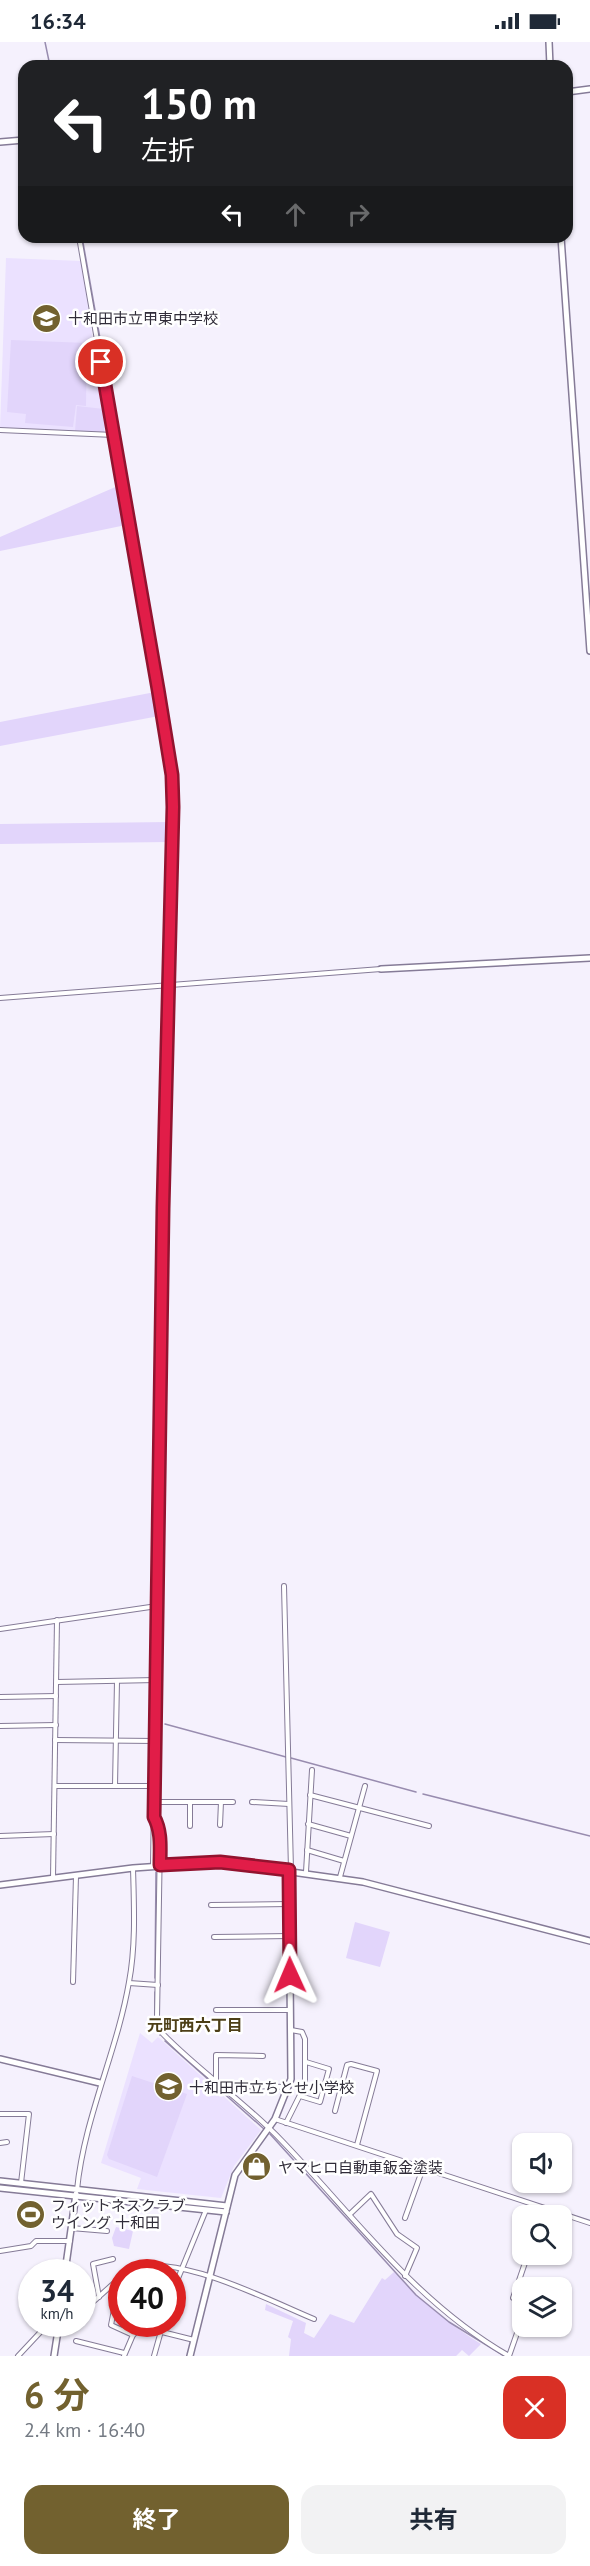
<!DOCTYPE html>
<html lang="ja">
<meta charset="utf-8">
<style>
body{margin:0;font-family:"PT Sans","Noto Sans JP",sans-serif;background:#f2f2f3;color:#1f2937;height:100vh;display:flex;flex-direction:column;font-size:22px;white-space:nowrap}
*{box-sizing:border-box;margin:0}
p{font-size:20px;color:#747a83}
.icon{flex:none;width:33px;height:33px;fill:none;stroke:currentColor;stroke-width:2;stroke-linecap:round;stroke-linejoin:round}
.map{position:relative;height:2314px;overflow:hidden}
.side{display:flex;flex-direction:column;background:#fff;flex:1}
.side>*{flex:none}
.top-card{position:absolute;left:18px;top:18px;width:555px;height:183px;border-radius:18px;box-shadow:0 2px 4px #0004;background:#202124;color:#fff;overflow:hidden}
.controls{position:absolute;left:512px;top:2091px;display:grid;gap:12px}
.controls a{display:grid;place-items:center;width:60px;height:60px;border-radius:12px;background:#fff;box-shadow:0 2px 4px #0004;font-size:30px}
.speed{position:absolute;left:18px;top:2217px;display:flex;gap:12px;font-size:30px;font-weight:700;text-align:center}
.speed>*{display:grid;place-content:center;width:78px;height:78px;border-radius:50%;background:#fff;box-shadow:0 2px 4px #0004;line-height:1}
.speed small{font-size:15px;font-weight:400}
.speed .limit{border:9px solid #d22;background:#fff;color:#111}
.pin{position:absolute;display:grid;place-items:center;width:51px;height:51px;color:#fff;margin:-26px;border:3px solid #fff;border-radius:50%;box-shadow:0 2px 6px #0007}
.me{position:absolute;width:66px;margin:-33px;rotate:359deg;stroke-linejoin:round;filter:drop-shadow(0 0 4px #0008)}
.turn{display:flex;align-items:center;gap:21px;height:126px;padding:0 24px;font-size:27px}
.turn .icon{width:78px;height:78px;stroke-width:2.5}
.turn b{display:block;font-size:42px;line-height:51px}
.lanes{display:flex;align-items:center;height:57px;padding:0 24px;background:#0003;justify-content:center;gap:30px;direction:ltr}
.lanes .off{opacity:.35}
.round{display:grid;place-items:center;flex:none;width:63px;height:63px;border-radius:18px;background:#f2f2f3}
.head{display:flex;align-items:center;justify-content:space-between;height:102px;padding:0 24px}
h1{font-size:36px;font-weight:700;line-height:45px;color:#72612f}
.primary-button{display:flex;gap:12px;margin-top:auto;padding:12px 24px}
.primary-button a{flex:1;height:69px;border-radius:18px;background:#72612f;color:#fff;font-size:24px;font-weight:700;line-height:69px;text-align:center}
.primary-button a+a{background:#f2f2f3;color:#1f2937}
.status{display:flex;justify-content:space-between;align-items:center;height:42px;padding:0 30px;background:#fff;direction:ltr}
.status svg{height:16px;fill:currentColor}
.map>svg:first-child{display:block}
.built{fill:#ebe1ff}
.green{fill:#e2d5fb}
.lines{fill:none;stroke-linecap:round;stroke-linejoin:round}
.stream{stroke:#988caf;stroke-width:1.5}
.minor-casing{stroke:#857b97;stroke-width:6}
.tertiary-casing{stroke:#857b97;stroke-width:8}
.minor{stroke:#fff;stroke-width:4}
.tertiary{stroke:#fff;stroke-width:5}
.route-casing{stroke:#92132f;stroke-width:15}
.route{stroke:#e11d48;stroke-width:10}
.labels{text-anchor:middle;dominant-baseline:central;stroke-width:5;stroke-linejoin:round;paint-order:stroke}
.poi-label{font-size:15px;fill:#312d39;stroke:#fff;text-anchor:start}
.neighbourhood-label{font-size:16px;font-weight:bold;fill:#4d3f17;stroke:#fff}
</style>
<div class="status"><b>16:34</b><svg viewBox="0 0 49 12"><path d="M0 12V9h3v3zM5 12V6h3v6zM10 12V3h3v9zM15 12V0h3v12zM26 1h20v11H26zM47 4h2v5h-2z"/></svg></div>
<div class="map">
<svg width="590" height="2314" viewBox="0 0 590 2314">
<rect width="100%" height="100%" fill="#f5f1fd"/>
<g class="built">
<path d="M6 216 81 219 107 392 0 387Z"/>
<path d="M140 1991 152 2001 158 1995 261 2088 234 2124 221 2156 137 2147 141 2136 101 2121Z"/>
</g>
<g class="green">
<path d="M11 298 87 301 86 364 76 363 73 385 25 381 26 372 7 370Z"/>
<path d="M77 364 104 367V391L75 389Z"/>
<path d="M120 443 126 483 0 509V495Z"/>
<path d="M155 650 159 674 0 704V680Z"/>
<path d="M170 780 169 800 0 802V782Z"/>
<path d="M355 1880 390 1890 380 1925 346 1916Z"/>
<path d="M132 2034 187 2052 157 2135 109 2117 107 2113Z"/>
<path d="M116 2185 133 2189 129 2207 114 2204 112 2196Z"/>
<path d="M394 2230C420 2259 448 2281 481 2302L469 2314 462 2308 456 2314H289L291 2297 288 2295 293 2279 265 2268 266 2262 306 2281 304 2291 314 2296 330 2272 354 2281 382 2236 385 2238Z"/>
</g>
<g class="lines">
<g class="stream">
<path d="M45 0 50 24"/>
<path d="M82 195 115 381"/>
<path d="M116 387 131 469"/>
<path d="M132 474 144 546"/>
<path d="M145 551 157 622"/>
<path d="M158 626 175 729"/>
<path d="M176 735V764"/>
<path d="M174 840 176 769"/>
<path d="M172 940 174 845"/>
<path d="M170 1013 172 947"/>
<path d="M168 1089 170 1017"/>
<path d="M167 1165 168 1094"/>
<path d="M165 1241 167 1169"/>
<path d="M164 1296 165 1246"/>
<path d="M162 1422 164 1301"/>
<path d="M160 1560 162 1428"/>
<path d="M159 1636 160 1567"/>
<path d="M165 1682 286 1715"/>
<path d="M291 1716 416 1750"/>
<path d="M423 1752 590 1794"/>
<path d="M158 1756 159 1640"/>
<path d="M156 1814 157 1799"/>
<path d="M155 1936 156 1830"/>
<path d="M155 1950V1977L160 1993"/>
<path d="M165 1999 264 2087"/>
<path d="M270 2092 416 2253 449 2280 504 2314"/>
</g>
<defs>
<g id="minor">
<path d="M79 195 158 647 172 733 173 765 163 1166 153 1824"/>
<path d="M0 388 114 393"/>
<path d="M0 956 381 927"/>
<path d="M284 1544 291 1828"/>
<path d="M0 1587 157 1564"/>
<path d="M57 1640 156 1638"/>
<path d="M0 1655 56 1654"/>
<path d="M0 1684 56 1683"/>
<path d="M55 1698 155 1699"/>
<path d="M56 1744H154"/>
<path d="M115 1744 117 1639"/>
<path d="M310 1753 429 1784"/>
<path d="M154 1760H233"/>
<path d="M252 1760 289 1762"/>
<path d="M155 1777 160 1797 157 1975 163 1992C200 2030 245 2060 282 2099 356 2176 415 2260 509 2314L522 2277"/>
<path d="M308 1782 351 1794"/>
<path d="M220 1783 221 1760"/>
<path d="M190 1784V1760"/>
<path d="M0 1794 54 1792"/>
<path d="M307 1808 344 1819"/>
<path d="M306 1830 312 1728"/>
<path d="M340 1835 365 1744"/>
<path d="M53 1836 57 1578"/>
<path d="M211 1863 289 1862"/>
<path d="M214 1895 290 1894"/>
<path d="M73 1940 76 1834"/>
<path d="M129 1941 158 1943"/>
<path d="M216 1968H290"/>
<path d="M216 2038V2013L263 2014"/>
<path d="M231 2051 235 2044 288 2045"/>
<path d="M300 2054 320 2060 329 2027 306 2020"/>
<path d="M335 2069 347 2023 351 2022 377 2029 357 2103"/>
<path d="M0 2072H29L21 2141"/>
<path d="M275 2077 590 2181"/>
<path d="M286 2081 305 2043V1997L302 1990 291 1988"/>
<path d="M0 2101 7 2100"/>
<path d="M77 2148C84 2076 117 2010 129 1940 136 1903 134 1863 133 1826"/>
<path d="M350 2172 371 2152 397 2192 417 2206 405 2234"/>
<path d="M405 2176 423 2126"/>
<path d="M71 2186 107 2189"/>
<path d="M0 2209 31 2204 36 2199H70"/>
<path d="M126 2230C168 2205 272 2260 314 2277"/>
<path d="M172 2251 206 2168"/>
<path d="M99 2255 93 2222 113 2217"/>
<path d="M82 2262 94 2259 122 2234"/>
<path d="M115 2263 111 2283 133 2293"/>
<path d="M522 2263 513 2256 528 2212"/>
<path d="M76 2299 124 2311"/>
<path d="M18 2314 48 2282"/>
<path d="M124 2314 133 2293 142 2285 194 2298"/>
<path d="M154 2314 163 2282"/>
</g>
<g id="tertiary">
<path d="M549 0 550 24"/>
<path d="M567 50 590 47"/>
<path d="M0 100 24 98"/>
<path d="M561 195 590 609"/>
<path d="M381 927 590 916"/>
<path d="M0 1843 133 1826 220 1820 363 1840 590 1899"/>
<path d="M0 2017 100 2041"/>
<path d="M0 2139 227 2164"/>
<path d="M0 2146 226 2170"/>
<path d="M65 2230 76 2152"/>
<path d="M54 2314 59 2282"/>
<path d="M190 2314 235 2133 275 2077 291 2037 289 1828"/>
</g>
</defs>
<use href="#minor" class="minor-casing"/>
<use href="#tertiary" class="tertiary-casing"/>
<use href="#minor" class="minor"/>
<use href="#tertiary" class="tertiary"/>
</g>
<g class="lines">
<defs>
<path id="route" d="M101 320 158 647 172 733 173 765 163 1166 154 1775C162 1790 160 1806 160 1823L220 1820 289 1828 290 1933"/>
</defs>
<use href="#route" class="route-casing"/>
<use href="#route" class="route"/>
</g>
<defs>
<symbol id="school-disc" viewBox="-11 -11 22 22"><circle r="9.5" fill="#72612f" stroke="#fff"/><path d="M0-5L7-2L0 1L-7-2ZM-4 1L0 2.5L4 1V4Q0 6-4 4Z" fill="#fff"/></symbol>
<symbol id="shop-disc" viewBox="-11 -11 22 22"><circle r="9.5" fill="#72612f" stroke="#fff"/><path d="M-5-2.5h2.3a2.7 3.5 0 0 1 5.4 0H5L5.5 6h-11ZM-1.5-2.5h3a1.5 2.3 0 0 0-3 0Z" fill="#fff"/></symbol>
<symbol id="stadium-disc" viewBox="-11 -11 22 22"><circle r="9.5" fill="#72612f" stroke="#fff"/><path d="M0-5a6.5 5 0 1 0 0 10a6.5 5 0 1 0 0-10ZM-3.5-1.8h7v3.6h-7Z" fill="#fff"/></symbol>
</defs>
<g fill-rule="evenodd">
<use href="#school-disc" x="30" y="260" width="33" height="33"/>
<use href="#school-disc" x="152" y="2028" width="33" height="33"/>
<use href="#shop-disc" x="240" y="2108" width="33" height="33"/>
<use href="#stadium-disc" x="14" y="2156" width="33" height="33"/>
</g>
<g class="labels">
<g class="poi-label">
<text x="68" y="276">十和田市立甲東中学校</text>
<text x="189" y="2045">十和田市立ちとせ小学校</text>
<text x="278" y="2125">ヤマヒロ自動車鈑金塗装</text>
<text x="51" y="2163">フィットネスクラブ<tspan x="51" dy="17">ウイング 十和田</tspan></text>
</g>
<g class="neighbourhood-label">
<text x="195" y="1983">元町西六丁目</text>
</g>
</g>
</svg>
<div class="controls">
<a><svg class="icon" aria-label="sound" viewBox="0 0 24 24"><path d="M4 9h4l5-4v14l-5-4H4zM17 9q2 3 0 6"/></svg></a>
<a><svg class="icon" aria-label="search" viewBox="0 0 24 24"><circle cx="10" cy="10" r="6"/><path d="M15 15l6 6"/></svg></a>
<a><svg class="icon" aria-label="layers" viewBox="0 0 24 24"><path d="M12 4l9 5-9 5-9-5zM3 14l9 5 9-5"/></svg></a>
</div>
<div class="speed"><div>34<small>km/h</small></div><div class="limit">40</div></div>
<div class="pin" style="left:101px;top:320px;background:#d93025"><svg class="icon" aria-label="arrive" viewBox="0 0 24 24"><path d="M6 21V4h12l-3 4 3 4H6"/></svg></div>
<svg class="me" style="left:290px;top:1933px" viewBox="-20 -20 40 40"><path d="M0-17L14 15 0 8-14 15z" fill="#e11d48" stroke="#fff" stroke-width="4"/></svg>
<div class="top-card">
<div class="turn"><svg class="icon" aria-label="left" viewBox="0 0 24 24"><path d="M17 20v-9H6M10 6l-5 5 5 5"/></svg><div><b>150 m</b>左折</div></div>
<div class="lanes"><svg class="icon" aria-label="left" viewBox="0 0 24 24"><path d="M17 20v-9H6M10 6l-5 5 5 5"/></svg><svg class="icon off" aria-label="ahead" viewBox="0 0 24 24"><path d="M12 20V5M6 11l6-6 6 6"/></svg><svg class="icon off" aria-label="right" viewBox="0 0 24 24"><path d="M7 20v-9h11M14 6l5 5-5 5"/></svg></div>
</div>
</div>
<section class="side">
<div class="head"><div><h1>6 分</h1><p>2.4 km · 16:40</p></div><a class="round" style="background:#d93025;color:#fff"><svg class="icon" aria-label="close" viewBox="0 0 24 24"><path d="M6 6l12 12M18 6L6 18"/></svg></a></div>
<div class="primary-button"><a>終了</a><a>共有</a></div>
</section>
